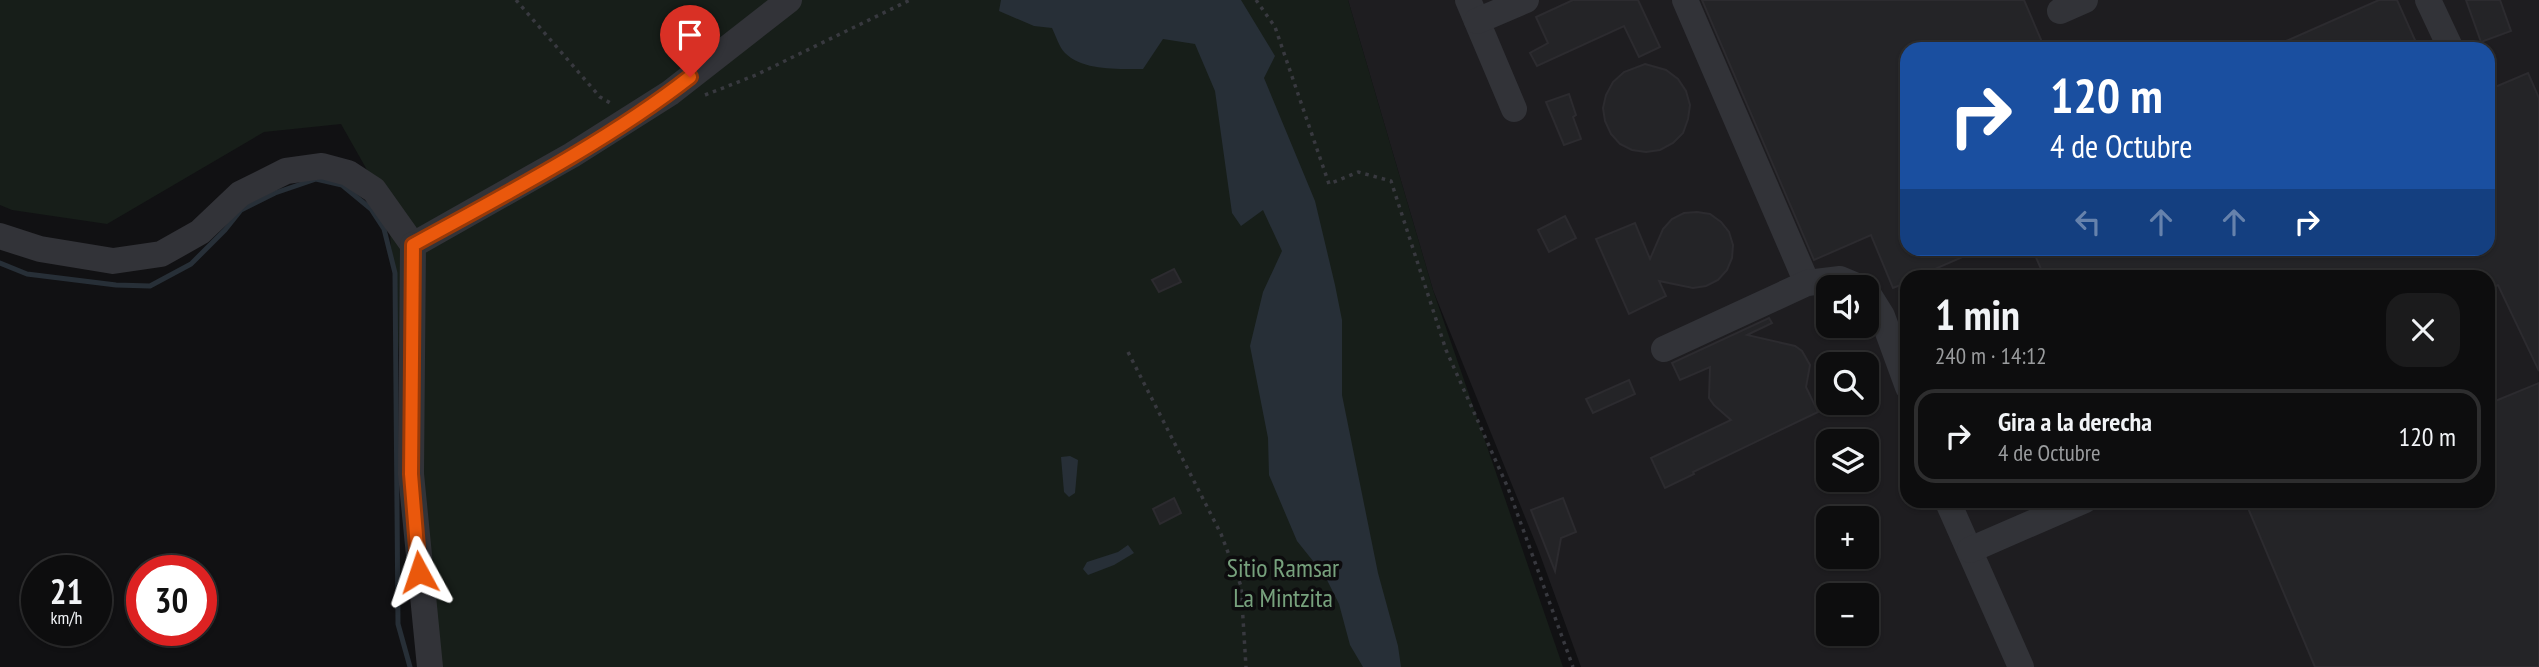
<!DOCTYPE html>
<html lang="es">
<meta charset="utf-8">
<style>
body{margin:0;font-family:"PT Sans Narrow",sans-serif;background:#1b1b1c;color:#f1f3f6;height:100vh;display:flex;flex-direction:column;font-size:26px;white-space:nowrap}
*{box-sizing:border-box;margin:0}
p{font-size:23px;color:#9a9c9e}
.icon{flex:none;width:38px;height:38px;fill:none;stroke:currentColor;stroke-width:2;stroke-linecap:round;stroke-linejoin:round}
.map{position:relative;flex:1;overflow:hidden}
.panel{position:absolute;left:1900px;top:270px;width:595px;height:238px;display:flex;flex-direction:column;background:#0d0d0e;border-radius:21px;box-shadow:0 2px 5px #0004,0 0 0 2px #2d2d2e}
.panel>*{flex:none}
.top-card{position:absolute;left:1900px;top:42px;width:595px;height:214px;border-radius:21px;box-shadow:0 2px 5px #0004,0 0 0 2px #2d2d2e;background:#1a4fa0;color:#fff;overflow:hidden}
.controls{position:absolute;left:1816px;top:275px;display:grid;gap:14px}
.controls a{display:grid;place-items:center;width:63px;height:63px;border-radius:14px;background:#0d0d0e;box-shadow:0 2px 5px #0004,0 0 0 2px #2d2d2e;font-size:35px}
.speed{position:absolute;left:21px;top:555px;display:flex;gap:14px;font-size:35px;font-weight:700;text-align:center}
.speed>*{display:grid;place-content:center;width:91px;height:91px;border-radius:50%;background:#0d0d0e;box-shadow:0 2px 5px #0004,0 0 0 2px #2d2d2e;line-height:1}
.speed small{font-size:18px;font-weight:400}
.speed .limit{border:10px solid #d22;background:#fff;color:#111}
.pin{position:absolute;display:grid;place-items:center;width:60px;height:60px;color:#fff;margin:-72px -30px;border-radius:50% 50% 50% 0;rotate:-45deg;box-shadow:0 0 7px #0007}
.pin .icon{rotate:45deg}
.me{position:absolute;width:77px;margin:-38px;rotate:355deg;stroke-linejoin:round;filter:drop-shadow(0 0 5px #0008)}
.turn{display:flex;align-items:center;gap:24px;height:147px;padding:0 35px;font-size:32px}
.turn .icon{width:91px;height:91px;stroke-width:2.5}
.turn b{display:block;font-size:49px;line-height:60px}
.lanes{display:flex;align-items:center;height:66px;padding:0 35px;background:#0003;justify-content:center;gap:35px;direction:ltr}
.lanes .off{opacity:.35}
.round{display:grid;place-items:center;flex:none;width:74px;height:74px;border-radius:21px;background:#1b1b1c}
.head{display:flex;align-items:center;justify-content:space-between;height:119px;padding:0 35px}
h1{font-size:42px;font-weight:700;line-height:52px}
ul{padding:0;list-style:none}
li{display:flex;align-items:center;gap:21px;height:94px;margin:0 14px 10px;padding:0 21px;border:4px solid #2d2d2e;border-radius:21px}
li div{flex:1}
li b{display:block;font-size:26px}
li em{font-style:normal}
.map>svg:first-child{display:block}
.built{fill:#1e1d20;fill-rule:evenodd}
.green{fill:#171e19}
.water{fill:#272f37}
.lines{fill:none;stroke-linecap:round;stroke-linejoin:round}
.stream{stroke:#272f37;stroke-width:5}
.building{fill:#242427;stroke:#2c2b2f;stroke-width:2}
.path{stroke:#38393f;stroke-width:3.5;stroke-dasharray:3.5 5;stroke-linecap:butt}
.minor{stroke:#323338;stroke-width:26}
.route-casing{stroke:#983908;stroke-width:18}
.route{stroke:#ea580c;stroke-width:12}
.labels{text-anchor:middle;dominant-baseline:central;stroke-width:7;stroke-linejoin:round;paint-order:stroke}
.park-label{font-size:26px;fill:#77a17d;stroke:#0d0c0e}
</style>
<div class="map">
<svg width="2539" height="667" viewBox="0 0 2539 667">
<rect width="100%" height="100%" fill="#111113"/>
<path class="built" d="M1348 0H2539V667H1581L1538 549 1433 290ZM1908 49H2488V248H1908ZM1908 276H2488V500H1908ZM1829 287H1867V326H1829ZM1829 364H1867V402H1829ZM1829 441H1867V480H1829ZM1829 518H1867V556H1829ZM1829 595H1867V634H1829Z"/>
<path class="green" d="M0 0H1348L1433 290 1563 667H422L388 207 341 124 264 132 107 224 12 210 0 205Z"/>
<g class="water">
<path d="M1001 0H1241L1275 56 1264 78 1315 201 1335 285 1342 320V395L1378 573 1398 646 1401 667H1363L1350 645 1339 604 1325 576 1297 541 1269 475 1268 438 1250 346 1263 292 1282 251 1263 210 1241 226 1232 213 1215 91 1195 44 1163 39 1143 69C1119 69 1083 71 1065 53 1059 47 1056 36 1052 28L1034 26 999 11Z"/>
<path d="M1070 456 1078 460 1075 493 1069 497 1064 492 1061 457Z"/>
<path d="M1128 545 1134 553 1114 565 1088 575 1083 569 1087 562 1118 552Z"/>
</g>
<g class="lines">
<path class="stream" d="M0 263 27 274 116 285 150 286 191 264 225 230 241 210 275 193 316 179 342 185 371 209 384 229 395 273 398 624 410 667"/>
</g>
<g class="building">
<path d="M1573 0H1638L1660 47 1639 57 1624 26 1537 66 1530 53 1548 43 1536 17Z"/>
<path d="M1702 0H2024L2045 49H1908V248H1983L1919 276H1908V282L1893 288 1871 235 1814 260Z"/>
<path d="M2379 0H2397L2419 49H2268Z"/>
<path d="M2466 0H2500L2511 31 2481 42Z"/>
<path d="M1645 64 1666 70 1678 79 1686 91 1690 105 1688 119 1683 133 1673 143 1660 150 1646 152 1632 150 1620 144 1611 134 1605 121 1603 108 1606 95 1613 82 1624 72Z"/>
<path d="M2528 73 2539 98V371L2498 285 2488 289V276H2044L2032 248H2488V90Z"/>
<path d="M1569 94 1576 115 1573 117 1581 139 1564 145 1546 102Z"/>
<path d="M1697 212 1710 214 1721 222 1729 232 1733 245 1732 258 1727 270 1718 280 1706 286 1693 288 1659 281 1666 296 1629 314 1596 239 1635 223 1650 259 1663 229 1672 219 1684 213Z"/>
<path d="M1565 216 1576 238 1549 252 1538 230Z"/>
<path d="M1174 269 1181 282 1159 292 1152 280Z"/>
<path d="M1769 318 1772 323 1747 335 1795 346 1802 351 1810 365 1806 387 1818 412 1693 472 1694 474 1665 488 1651 458 1731 420 1714 405 1709 398 1710 367 1680 380 1672 363Z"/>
<path d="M1629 380 1635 394 1593 413 1586 399Z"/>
<path d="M2539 383V667H2315L2248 508 2266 500H2488V404Z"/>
<path d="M1174 498 1181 513 1160 524 1153 509Z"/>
<path d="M1563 498 1576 532 1561 538 1555 571 1531 510Z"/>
</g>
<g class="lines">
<g class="path">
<path d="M516 0 600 97 612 104"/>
<path d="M1256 0 1275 27 1329 184 1358 172 1391 181 1446 350 1508 488 1573 667"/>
<path d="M705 95 756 75 910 0"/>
<path d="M1128 352 1221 534 1241 586 1246 667"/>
</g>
<g class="minor">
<path d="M1468 0 1514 109"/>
<path d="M1685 0 1807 283"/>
<path d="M2428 0 2451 49"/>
<path d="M2060 11 2085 0"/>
<path d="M1477 21 1526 0"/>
<path d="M0 236 40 249 113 261 161 254 200 232 240 194 286 171 322 166 348 173 374 190 413 245"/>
<path d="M413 245 572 155 670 93 789 0"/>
<path d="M413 245 411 474 430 667"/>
<path d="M1867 292 1882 316 1908 387"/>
<path d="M1664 349 1807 283 1840 279 1859 287"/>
<path d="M1947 500 2021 667"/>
<path d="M1970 550 2085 500"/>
</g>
</g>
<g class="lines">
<defs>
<path id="route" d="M419 572 411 474 413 245C504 195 608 141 690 77"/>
</defs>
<use href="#route" class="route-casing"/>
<use href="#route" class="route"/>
</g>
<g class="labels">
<g class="park-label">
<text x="1283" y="567">Sitio Ramsar<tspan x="1283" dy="30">La Mintzita</tspan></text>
</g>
</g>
</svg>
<div class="controls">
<a><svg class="icon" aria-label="sound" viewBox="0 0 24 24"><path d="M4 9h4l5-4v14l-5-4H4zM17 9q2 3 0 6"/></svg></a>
<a><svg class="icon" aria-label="search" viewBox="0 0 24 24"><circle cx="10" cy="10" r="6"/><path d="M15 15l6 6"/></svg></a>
<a><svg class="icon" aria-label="layers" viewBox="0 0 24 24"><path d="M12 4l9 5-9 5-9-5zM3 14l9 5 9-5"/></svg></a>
<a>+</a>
<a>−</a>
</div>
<div class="speed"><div>21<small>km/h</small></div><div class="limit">30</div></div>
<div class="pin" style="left:690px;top:77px;background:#d93025"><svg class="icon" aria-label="arrive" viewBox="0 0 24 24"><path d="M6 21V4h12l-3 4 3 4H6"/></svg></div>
<svg class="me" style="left:419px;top:572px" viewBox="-20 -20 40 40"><path d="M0-17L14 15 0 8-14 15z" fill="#ea580c" stroke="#fff" stroke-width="4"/></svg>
<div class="top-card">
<div class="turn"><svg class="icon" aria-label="right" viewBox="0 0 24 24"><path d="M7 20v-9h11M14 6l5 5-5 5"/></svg><div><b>120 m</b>4 de Octubre</div></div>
<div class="lanes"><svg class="icon off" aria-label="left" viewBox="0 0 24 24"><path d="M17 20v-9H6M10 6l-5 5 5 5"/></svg><svg class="icon off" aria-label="ahead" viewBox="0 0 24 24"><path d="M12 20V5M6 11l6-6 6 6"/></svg><svg class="icon off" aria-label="ahead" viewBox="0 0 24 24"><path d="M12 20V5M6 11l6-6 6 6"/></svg><svg class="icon" aria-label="right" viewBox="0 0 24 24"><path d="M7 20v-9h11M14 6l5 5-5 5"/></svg></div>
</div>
<section class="panel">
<div class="head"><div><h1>1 min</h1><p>240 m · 14:12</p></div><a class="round"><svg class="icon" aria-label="close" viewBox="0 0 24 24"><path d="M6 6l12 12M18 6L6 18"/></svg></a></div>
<ul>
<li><svg class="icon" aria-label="right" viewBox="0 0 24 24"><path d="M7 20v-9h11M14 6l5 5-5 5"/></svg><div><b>Gira a la derecha</b><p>4 de Octubre</p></div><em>120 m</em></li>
</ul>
</section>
</div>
